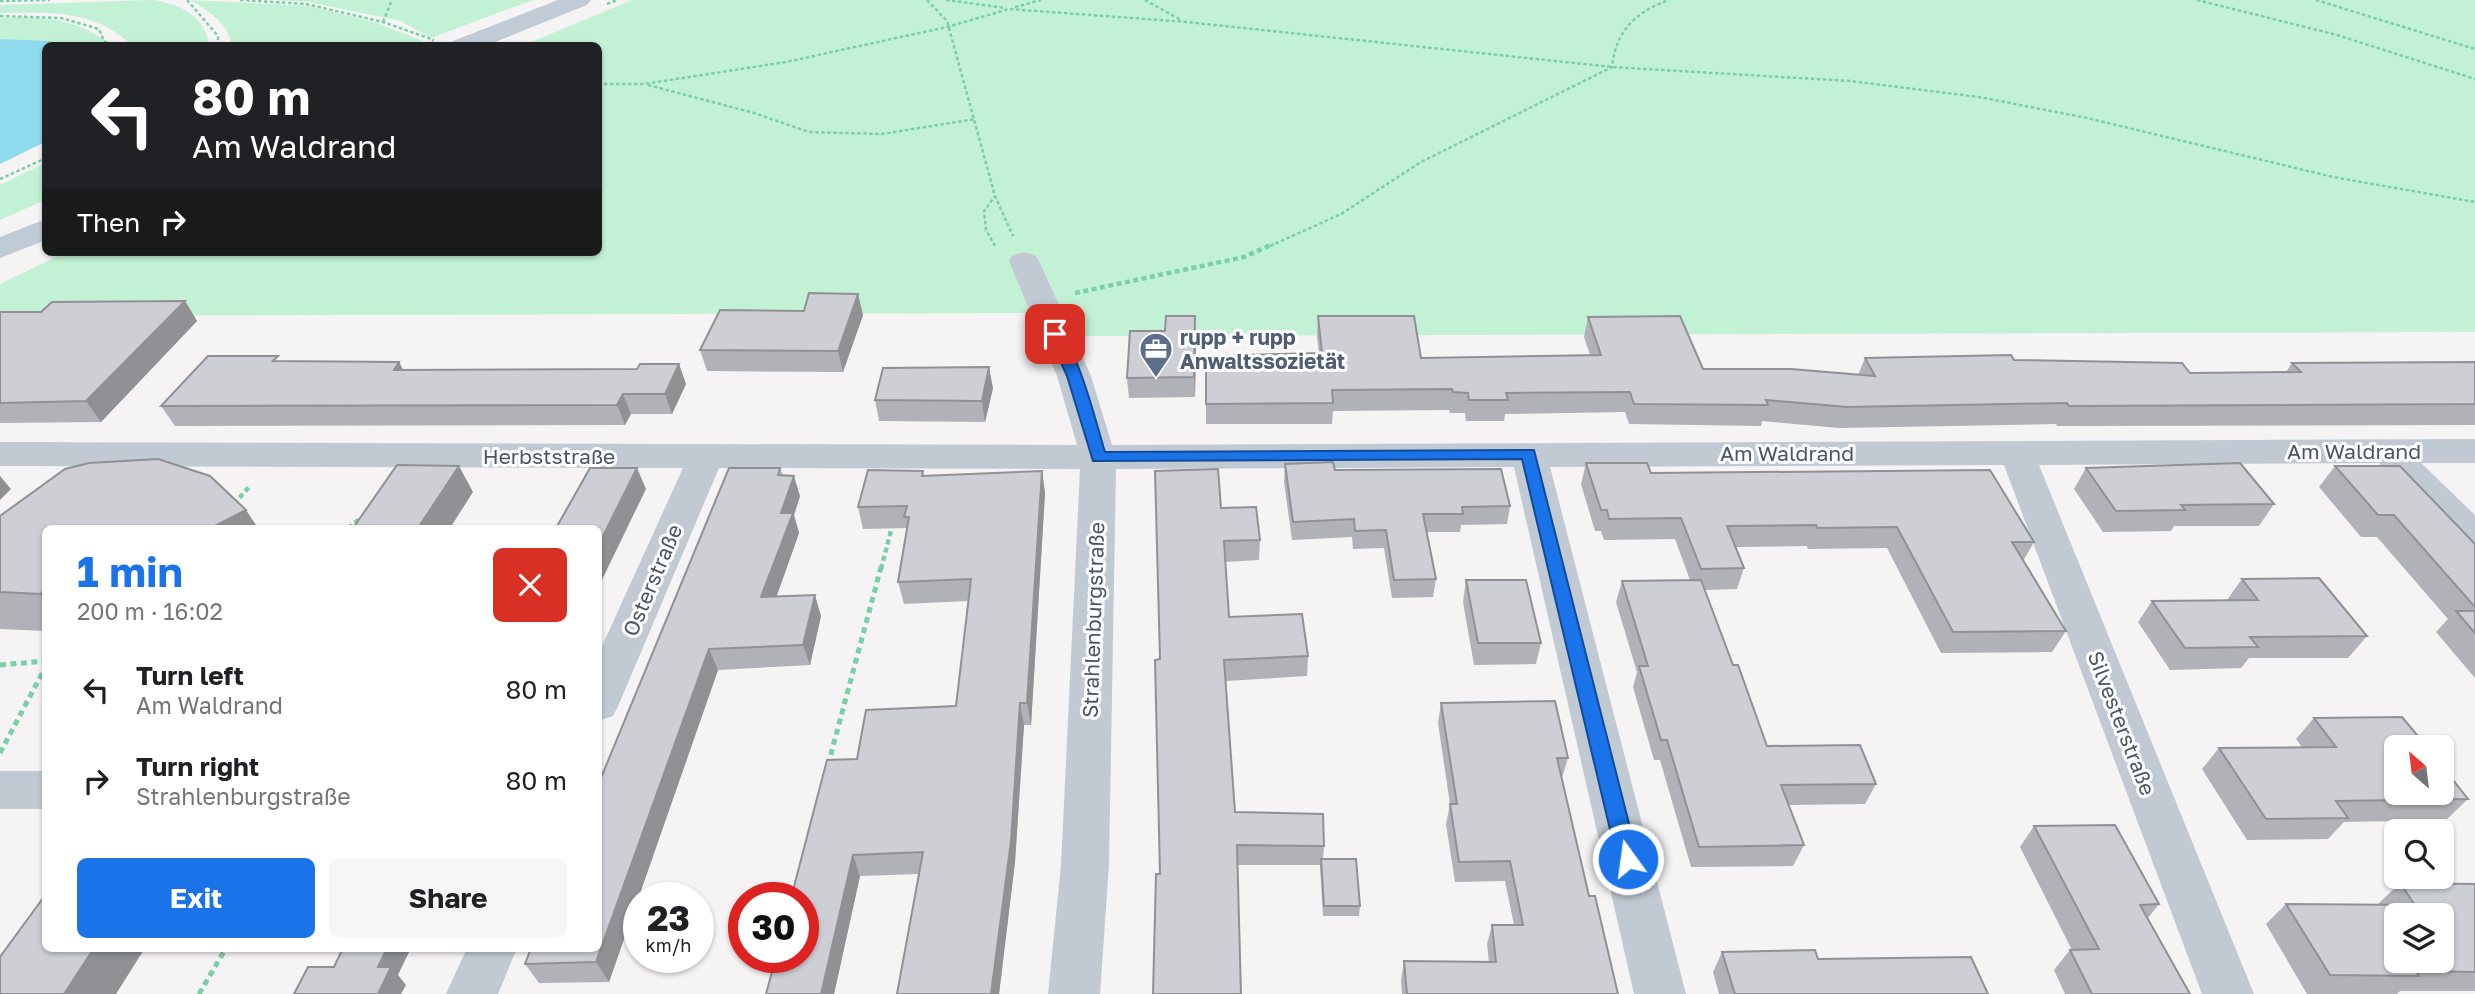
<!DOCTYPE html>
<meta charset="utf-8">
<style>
body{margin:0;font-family:"Golos Text",sans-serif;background:#f6f6f6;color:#202124;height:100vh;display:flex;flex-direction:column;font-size:26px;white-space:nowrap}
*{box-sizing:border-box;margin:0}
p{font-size:23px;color:#757577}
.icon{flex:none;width:38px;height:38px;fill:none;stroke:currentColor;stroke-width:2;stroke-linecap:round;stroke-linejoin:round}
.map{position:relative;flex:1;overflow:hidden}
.panel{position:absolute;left:42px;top:525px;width:560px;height:427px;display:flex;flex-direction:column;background:#fff;border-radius:10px;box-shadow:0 2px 5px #0004}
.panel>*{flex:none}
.guide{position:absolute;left:42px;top:42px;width:560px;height:214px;border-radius:10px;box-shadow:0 2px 5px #0004;background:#202124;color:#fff;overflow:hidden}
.needle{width:46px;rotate:332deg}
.controls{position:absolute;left:2384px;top:735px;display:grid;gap:14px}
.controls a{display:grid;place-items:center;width:70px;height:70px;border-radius:10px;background:#fff;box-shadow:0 2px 5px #0004;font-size:35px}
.speed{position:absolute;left:623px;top:882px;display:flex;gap:14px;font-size:35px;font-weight:700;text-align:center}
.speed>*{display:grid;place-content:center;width:91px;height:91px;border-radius:50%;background:#fff;box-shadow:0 2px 5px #0004;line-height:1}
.speed small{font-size:18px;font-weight:400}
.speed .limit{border:10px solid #d22;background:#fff;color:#111}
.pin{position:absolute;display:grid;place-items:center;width:60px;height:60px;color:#fff;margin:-30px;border-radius:14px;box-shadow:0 4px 10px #0006}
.me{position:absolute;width:77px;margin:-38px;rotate:346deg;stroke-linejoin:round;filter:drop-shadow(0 0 5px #0008)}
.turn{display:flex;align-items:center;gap:24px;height:147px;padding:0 35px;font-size:32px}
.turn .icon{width:91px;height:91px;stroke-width:2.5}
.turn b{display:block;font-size:49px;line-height:60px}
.then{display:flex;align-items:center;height:66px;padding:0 35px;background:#0003;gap:14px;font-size:26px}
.round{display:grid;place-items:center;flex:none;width:74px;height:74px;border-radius:10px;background:#f6f6f6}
.summary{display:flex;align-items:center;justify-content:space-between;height:119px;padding:0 35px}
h1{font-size:42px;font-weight:700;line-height:52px;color:#1a73e8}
.button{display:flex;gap:14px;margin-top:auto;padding:14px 35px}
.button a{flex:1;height:80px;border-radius:10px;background:#1a73e8;color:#fff;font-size:28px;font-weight:700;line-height:80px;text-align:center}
.button a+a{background:#f6f6f6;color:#202124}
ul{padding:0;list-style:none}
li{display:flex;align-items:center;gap:21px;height:91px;padding:0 35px}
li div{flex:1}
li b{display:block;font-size:26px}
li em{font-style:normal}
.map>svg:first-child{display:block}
.green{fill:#c3f1d5}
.water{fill:#90daee}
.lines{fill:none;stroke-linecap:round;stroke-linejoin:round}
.path-far2{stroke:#7ad0a6;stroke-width:2.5;stroke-dasharray:3.5 2.5;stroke-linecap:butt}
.path-far1{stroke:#7ad0a6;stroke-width:4.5;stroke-dasharray:5 3.5;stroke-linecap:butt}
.path{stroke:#7ad0a6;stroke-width:5;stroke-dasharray:6 4.5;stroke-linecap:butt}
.minor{fill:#c1cad2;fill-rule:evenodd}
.secondary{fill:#c1cbd6;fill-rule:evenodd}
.wall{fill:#b0b2b7}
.shaded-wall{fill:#909195}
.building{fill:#cdcfd5;stroke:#909195;stroke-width:2;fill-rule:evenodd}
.route{fill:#1a73e8;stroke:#114b97;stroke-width:2}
.labels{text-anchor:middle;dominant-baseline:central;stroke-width:6;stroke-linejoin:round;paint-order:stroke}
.service-label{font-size:21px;font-weight:bold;fill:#4e5e75;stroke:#fff;text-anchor:start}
.street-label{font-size:21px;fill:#4a5661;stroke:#fff}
</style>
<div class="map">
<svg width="2475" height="994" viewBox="0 0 2475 994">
<rect width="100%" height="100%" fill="#f5f3f3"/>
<g class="green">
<path d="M153 0C180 4 205 16 209 45H131C97 10 47 12 0 13V5Z"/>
<path d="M190 0 308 6 374 22 423 41 412 46 231 45C230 25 207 9 190 0Z"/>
<path d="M272 0H533L431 38 401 21 309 2Z"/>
<path d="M632 0H2475V332L1067 336 1059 313 0 316V284L66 252H598V46L524 45Z"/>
<path d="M0 18C40 16 80 18 110 45 73 45 37 41 0 39Z"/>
<path d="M45 163V200L0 220V185Z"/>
</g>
<path class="water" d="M0 39 49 41 62 45 46 46 45 142 0 164Z"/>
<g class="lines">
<g class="path-far2">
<path d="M187 0 218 36V46"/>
<path d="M240 0 306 4 383 22 434 40"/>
<path d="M927 0 947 21 995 196 1013 236"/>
<path d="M946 0 1006 8"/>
<path d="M1145 0 1181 20"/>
<path d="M2197 0 2337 35 2475 79"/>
<path d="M2316 0 2475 49"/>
<path d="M0 1 50 0"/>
<path d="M607 4 617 0"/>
<path d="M1015 7 1041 0"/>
<path d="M0 16 61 18 99 29 104 41 114 46"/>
<path d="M383 22 392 0"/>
<path d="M421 46 433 41"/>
<path d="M598 84H644L786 62 947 27 1009 9 1187 22 1612 67 1850 81 1979 97 2087 118 2333 177 2475 202"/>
<path d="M648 85 754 113 809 132 882 134 975 119"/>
<path d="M0 179 46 158"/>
<path d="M995 246 986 230 984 211 995 196"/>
<path d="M1270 246 1341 214 1421 162 1612 67C1616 31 1635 12 1669 0"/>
</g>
<g class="path-far1">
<path d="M1075 293 1244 257 1273 244"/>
<path d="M234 504 249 487"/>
<path d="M348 528 361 518"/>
<path d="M881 569 893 523"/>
</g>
<g class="path">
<path d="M0 665 46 661"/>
<path d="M0 753 46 666"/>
<path d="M828 765 881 567"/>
<path d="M199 994 226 948"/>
</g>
<g class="minor">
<path d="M1024 252 1035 255 1039 261 1091 376 1112 445 2475 439V463H2421L2475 515V551L2462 547 2379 463 2039 465 2254 994H2202L2004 465 1550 467 1686 994H1634L1514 467 1116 469 1109 865 1100 994H1048L1061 865 1080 469 719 468 619 704 613 716 598 721V655L683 468 0 466V442L1077 445 1057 376 1009 261 1013 255Z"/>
<rect x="0" y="771" width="46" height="38"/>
<path d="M467 948H517L498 994H446Z"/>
</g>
<g class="secondary">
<path d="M558 0H591L587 5 485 46H450L453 41Z"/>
<path d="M46 219V240L0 258V237Z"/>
</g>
</g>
<g class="wall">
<path d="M185 301 197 321 101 422 0 423V312H41Z"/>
<path d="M863 315 843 372 707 371 700 350Z"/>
<path d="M1318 316 1421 358 1590 355 1584 337 1588 317 1703 369 1858 375 1865 358 2014 360 2190 373 2286 372 2292 363 2475 362V425L2057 426 2056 424 1839 428 1762 421 1761 426 1629 424 1625 412 1505 414 1504 421H1466L1465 413H1450L1449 410 1333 411 1332 424H1206V404L1319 353 1317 337Z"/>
<path d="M1165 331 1196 336 1195 397 1129 398 1127 378Z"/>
<path d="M281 361 399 362 403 370 686 384 672 414H631L625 425 175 426 161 406Z"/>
<path d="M993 388 985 422 879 421 875 400Z"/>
<path d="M1586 463 1651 473 2034 542 2023 561 2066 631 2052 652 1941 653 1887 548 1808 549 1807 546 1736 547 1744 568 1737 589 1705 590 1733 665 1767 746 1876 784 1865 804 1789 805 1804 845 1793 866 1691 867 1660 760H1654L1633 687 1637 672 1616 602 1622 581 1690 580 1675 539 1604 540 1601 531H1595L1581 484Z"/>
<path d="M1285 464 1335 470 1510 506 1507 524 1461 525 1460 532H1427L1436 579 1433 597 1392 598 1384 548 1353 549 1352 537 1292 540 1284 482Z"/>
<path d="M2335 466 2475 544V678L2436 632 2448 619 2377 537H2361L2319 487Z"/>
<path d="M780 468 783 475 800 496 794 515 799 533 776 597 821 616 810 665 718 670 609 982 539 983 525 964 598 785Z"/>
<path d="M2086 468 2274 504 2259 526H2174L2171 531 2103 532 2074 489Z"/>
<path d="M923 471 924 476 1042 471 1045 493 1031 725H1024L1015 862 999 994H897L919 874 860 876 834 994H766L857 759 956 706 968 601 904 604 898 582 907 528 863 529 858 507Z"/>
<path d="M1221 508 1260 540 1259 560 1225 562 1229 617 1308 656 1307 676 1226 681 1235 812 1324 846 1323 859 1360 906 1359 916H1323L1320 865H1238L1160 874V659Z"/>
<path d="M0 516 46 528V631L0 629Z"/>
<path d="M2242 579 2367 636 2348 658H2249L2241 668 2170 670 2138 622 2152 601 2227 600Z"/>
<path d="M1466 580 1541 643 1536 664 1474 665 1463 602Z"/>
<path d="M1441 703 1568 758 1562 778 1589 896 1618 994H1402L1401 980 1404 961 1489 962 1487 944 1492 925H1514L1505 881 1455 882 1446 824 1450 804 1438 723Z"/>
<path d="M2314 718 2468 799 2446 820 2344 822 2328 839 2247 840 2202 769 2219 748 2302 747 2296 739Z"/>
<path d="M2034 826 2159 904 2148 918 2190 994H2065L2054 970 2070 950H2072L2020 847Z"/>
<path d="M2400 883 2475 884V991H2400L2397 994H2307L2266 924 2286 904 2378 905V904Z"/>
<path d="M1722 952 1818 959 1988 994H1719L1713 972Z"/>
</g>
<g class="shaded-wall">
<path d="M858 294 863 315 843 372 838 351Z"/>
<path d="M185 301 197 321 101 422 86 401Z"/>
<path d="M1195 316 1196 336 1195 397 1194 377Z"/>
<path d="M399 362 409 382 394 370Z"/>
<path d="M679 364 686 384 672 414 665 394Z"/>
<path d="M989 367 993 388 985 422 982 401Z"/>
<path d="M623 394 631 414 625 425 617 405Z"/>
<path d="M459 466 473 492 450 528H418Z"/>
<path d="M637 468 646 489 598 588V546Z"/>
<path d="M1042 471 1045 493 1031 725 1027 703Z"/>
<path d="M0 476 11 489 0 500Z"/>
<path d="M794 476 800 496 794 515 799 533 769 618 761 597 781 513Z"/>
<path d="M246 510 258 528H211Z"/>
<path d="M46 585V600L41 594Z"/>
<path d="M815 595 821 616 810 665 803 645Z"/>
<path d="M709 649 718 670 609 982 596 962Z"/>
<path d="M1020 703 1024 725 1015 862 999 994H991Z"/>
<path d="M853 855 860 876 834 994H821Z"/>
<path d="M94 948H145L116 994H64Z"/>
<path d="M387 948H411L398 975 406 985 401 994H378V967Z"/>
</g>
<g class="building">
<path d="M809 293 858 294 838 351 700 350 720 310 804 311Z"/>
<path d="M185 301 86 401 0 403V312H41L52 302Z"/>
<path d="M1166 316H1195L1194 377 1127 378 1130 331H1165Z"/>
<path d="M1318 316H1414L1421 358 1601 355 1588 317 1680 316 1703 369H1791L1875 376 1865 358 2011 355 2014 360 2182 363 2190 373 2301 372 2292 363 2475 362V404L2069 406 2067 403 1847 407 1766 400 1768 405 1634 404 1630 392 1506 393 1508 400H1469L1468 393 1453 392 1452 389 1332 390 1333 403 1206 404V356L1322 353Z"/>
<path d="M208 356H278L273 361 399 362 394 370 637 369 640 364H679L665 394H623L617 405 161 406Z"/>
<path d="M989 367 982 401 875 400 883 368Z"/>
<path d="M158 459 210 476 246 510 211 528H46V585L41 594 0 592V516L65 469 89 463Z"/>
<path d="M1333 462 1335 470 1501 469 1510 506 1462 507 1463 514H1423L1436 579 1394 580 1386 530 1355 531 1354 519 1293 522 1285 464Z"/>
<path d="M1586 463H1647L1651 473 1990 470 2034 542H2012L2066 631 1953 632 1897 527 1817 528 1816 525 1727 526 1744 568 1701 569 1681 518 1609 519 1607 510H1601Z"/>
<path d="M2240 463 2274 504 2181 505 2185 510 2116 511 2086 468Z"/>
<path d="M397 465 459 466 418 528H353Z"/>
<path d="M2335 466H2400L2475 544V607L2394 515H2378Z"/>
<path d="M590 468H637L598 546V528H556Z"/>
<path d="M729 468H780L778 475 794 476 781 513H793L761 597 815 595 803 645 709 649 596 962 525 964 531 948H598V785Z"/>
<path d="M1218 469 1221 508 1256 507 1260 540 1224 541 1229 617 1302 614 1308 656 1224 660 1235 812 1323 814 1324 846 1237 845 1241 994H1153L1156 874H1160L1155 660 1160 659 1155 471Z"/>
<path d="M868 470 923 471 922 476 1042 471 1027 703H1020L1011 841 991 994H897L923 852 853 855 821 994H766L776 957H803V898H791L827 760 857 759 866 710 956 706 971 579 898 582 909 517H904L907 506 858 507Z"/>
<path d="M2319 578 2367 636 2250 637 2258 647 2185 648 2152 601 2258 600 2242 579Z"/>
<path d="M1466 580H1526L1541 643H1478Z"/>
<path d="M1701 580 1733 665H1738L1767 746 1860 745 1876 784 1781 785 1804 845 1699 847 1667 740H1661L1639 666H1648L1622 581Z"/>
<path d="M2456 611H2475V633Z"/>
<path d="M1555 701 1568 758H1557L1589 896H1595L1618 994H1407L1404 961 1496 962 1492 925H1523L1510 861 1459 862 1450 804H1457L1441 703Z"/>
<path d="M2402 717 2427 747H2396V793H2441V765L2468 799 2336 801 2348 818 2266 819 2219 748 2336 747 2314 718Z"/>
<path d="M2115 825 2159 904 2140 905 2190 994H2092L2070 950 2099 949 2034 826Z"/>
<path d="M1321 859H1356L1360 906H1324Z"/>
<path d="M2400 883 2475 884V972L2416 971 2419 976 2330 975 2286 904 2415 905ZM2396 915H2441V961H2396Z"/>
<path d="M46 894V948H94L64 994H0V957Z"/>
<path d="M343 948H387L378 967H391L378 994H294L308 967H334Z"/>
<path d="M1815 950 1818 959 1971 957 1988 994H1735L1722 952Z"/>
</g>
<path class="route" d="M1055 330C1075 336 1098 430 1105 452L1534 450 1638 859 1635 865 1628 868 1620 865 1617 859 1522 459 1093 461 1067 376 1048 334Z"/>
<defs>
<symbol id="office-pin" viewBox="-11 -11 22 30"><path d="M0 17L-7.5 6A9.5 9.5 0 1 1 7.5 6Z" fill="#5c6f8a" stroke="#fff"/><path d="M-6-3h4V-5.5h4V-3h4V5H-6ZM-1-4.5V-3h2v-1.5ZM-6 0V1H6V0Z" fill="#fff"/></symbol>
</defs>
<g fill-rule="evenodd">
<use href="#office-pin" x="1137" y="330" width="38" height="52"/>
</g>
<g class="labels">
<g class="service-label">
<text x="1180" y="337">rupp + rupp<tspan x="1180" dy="24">Anwaltssozietät</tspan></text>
</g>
<g class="street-label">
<text x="2354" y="451">Am Waldrand</text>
<text x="1787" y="453">Am Waldrand</text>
<text x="549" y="456">Herbststraße</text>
<text transform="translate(652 580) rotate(-67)">Osterstraße</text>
<text transform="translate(1093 620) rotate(-88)">Strahlenburgstraße</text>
<text transform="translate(2122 723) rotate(69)">Silvesterstraße</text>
</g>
</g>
</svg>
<div class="controls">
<a><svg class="needle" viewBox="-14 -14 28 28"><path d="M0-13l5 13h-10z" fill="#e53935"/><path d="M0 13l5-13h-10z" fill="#757577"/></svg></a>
<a><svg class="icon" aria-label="search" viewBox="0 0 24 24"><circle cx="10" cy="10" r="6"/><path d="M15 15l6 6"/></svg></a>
<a><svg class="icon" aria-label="layers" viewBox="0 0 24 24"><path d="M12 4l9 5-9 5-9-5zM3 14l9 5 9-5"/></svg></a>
</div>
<div class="speed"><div>23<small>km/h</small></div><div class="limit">30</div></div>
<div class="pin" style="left:1055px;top:334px;background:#d93025"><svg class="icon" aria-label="arrive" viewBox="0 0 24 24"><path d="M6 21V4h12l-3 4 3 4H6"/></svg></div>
<svg class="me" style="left:1628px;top:859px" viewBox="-20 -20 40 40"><circle r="17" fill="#1a73e8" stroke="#fff" stroke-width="3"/><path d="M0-11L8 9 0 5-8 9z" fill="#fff"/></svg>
<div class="guide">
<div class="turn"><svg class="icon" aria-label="left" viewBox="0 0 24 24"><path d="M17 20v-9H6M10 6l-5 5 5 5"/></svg><div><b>80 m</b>Am Waldrand</div></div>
<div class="then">Then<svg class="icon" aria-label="right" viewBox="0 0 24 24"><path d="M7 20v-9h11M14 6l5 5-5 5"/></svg></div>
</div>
<section class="panel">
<div class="summary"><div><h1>1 min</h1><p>200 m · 16:02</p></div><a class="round" style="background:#d93025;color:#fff"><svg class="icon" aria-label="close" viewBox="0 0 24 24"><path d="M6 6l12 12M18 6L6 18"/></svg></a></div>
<ul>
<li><svg class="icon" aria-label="left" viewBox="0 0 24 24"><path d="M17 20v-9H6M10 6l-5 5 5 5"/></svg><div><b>Turn left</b><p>Am Waldrand</p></div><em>80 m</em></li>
<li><svg class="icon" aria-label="right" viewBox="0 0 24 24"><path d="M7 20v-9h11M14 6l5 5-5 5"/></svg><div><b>Turn right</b><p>Strahlenburgstraße</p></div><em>80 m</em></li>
</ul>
<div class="button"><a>Exit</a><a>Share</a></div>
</section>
</div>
